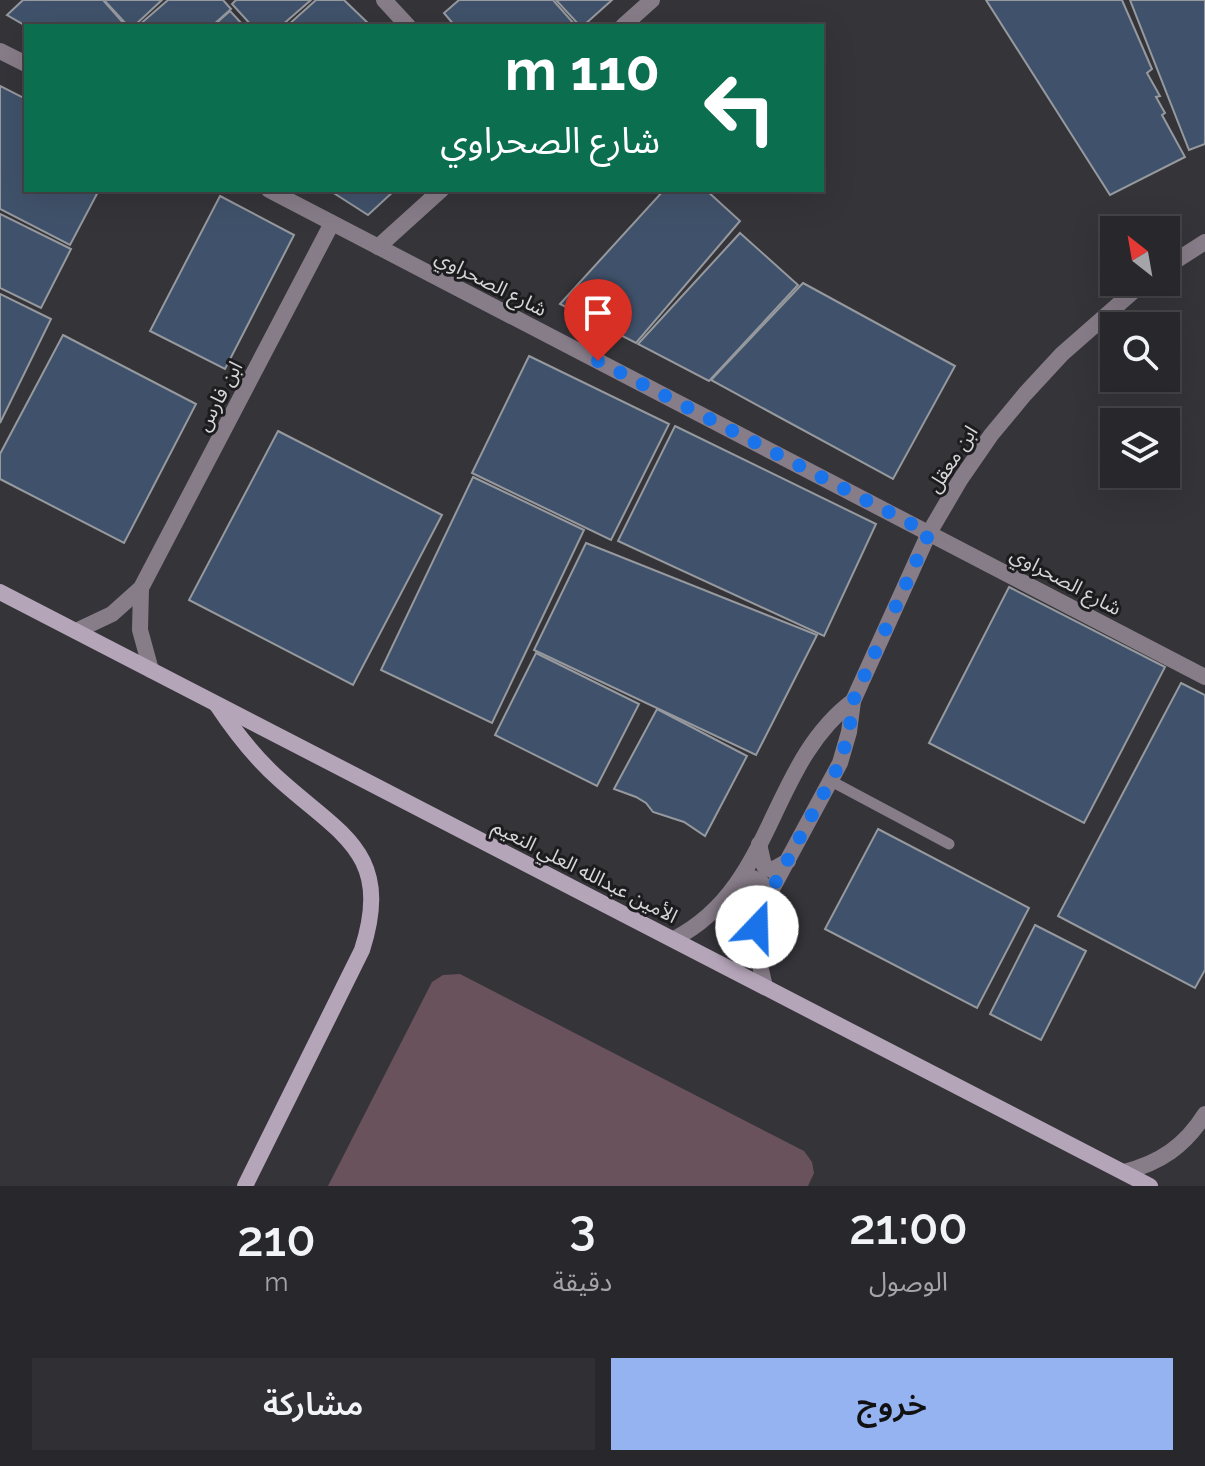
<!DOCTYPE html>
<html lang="ar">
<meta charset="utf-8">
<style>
body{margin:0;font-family:Raleway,"Noto Sans Arabic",sans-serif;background:#302f33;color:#f1f3f6;direction:rtl;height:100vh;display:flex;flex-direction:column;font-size:30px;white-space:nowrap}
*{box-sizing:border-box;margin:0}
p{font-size:26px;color:#a5a5a9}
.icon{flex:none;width:44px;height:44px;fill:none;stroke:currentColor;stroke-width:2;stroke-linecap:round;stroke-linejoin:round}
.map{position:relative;height:1186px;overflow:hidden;direction:ltr}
.details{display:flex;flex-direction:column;background:#28272b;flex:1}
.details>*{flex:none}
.top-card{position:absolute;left:24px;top:24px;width:800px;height:168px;border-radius:0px;box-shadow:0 8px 32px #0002,0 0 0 2px #444447;direction:rtl;background:#0b6e4f;color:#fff;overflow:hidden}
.needle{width:52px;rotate:329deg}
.fabs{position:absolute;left:1100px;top:216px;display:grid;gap:16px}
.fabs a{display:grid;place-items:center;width:80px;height:80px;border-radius:0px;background:#28272b;box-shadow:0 8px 32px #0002,0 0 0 2px #444447;font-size:40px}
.pin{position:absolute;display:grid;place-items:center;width:68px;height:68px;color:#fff;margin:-82px -34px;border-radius:50% 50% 50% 0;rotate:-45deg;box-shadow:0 0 8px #0007}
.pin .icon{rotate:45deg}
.me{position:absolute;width:88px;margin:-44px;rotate:21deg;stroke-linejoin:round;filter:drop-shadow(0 0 6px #0008)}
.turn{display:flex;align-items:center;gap:28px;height:168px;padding:0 32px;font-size:36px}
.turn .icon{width:104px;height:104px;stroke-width:2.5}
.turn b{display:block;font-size:56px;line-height:68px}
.eta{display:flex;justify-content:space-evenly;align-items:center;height:136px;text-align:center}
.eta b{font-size:48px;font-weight:600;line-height:56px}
.primary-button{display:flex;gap:16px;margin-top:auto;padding:16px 32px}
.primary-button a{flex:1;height:92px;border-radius:0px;background:#95b2f1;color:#111;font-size:32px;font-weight:600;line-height:92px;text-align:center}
.primary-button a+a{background:#302f33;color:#f1f3f6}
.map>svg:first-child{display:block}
.green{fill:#69525b}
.building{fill:#40526b;stroke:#96999e;stroke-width:2}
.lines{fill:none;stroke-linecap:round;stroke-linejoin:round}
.lane{stroke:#877d89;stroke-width:11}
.street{stroke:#877d89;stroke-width:16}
.secondary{stroke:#b5a5b9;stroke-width:16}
.route{stroke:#1a73e8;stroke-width:14;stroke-dasharray:0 25.2}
.labels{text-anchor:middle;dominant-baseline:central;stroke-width:6;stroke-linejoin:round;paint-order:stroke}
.street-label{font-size:20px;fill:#d6d6d9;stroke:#1c1c1e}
</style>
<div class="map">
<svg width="1205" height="1186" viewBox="0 0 1205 1186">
<rect width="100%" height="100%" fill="#353439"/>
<path class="green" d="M460 974 804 1151 812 1162 814 1173 808 1186H328L432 982 443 975Z"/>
<g class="building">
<path d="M23 0H103L126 26H26L7 15Z"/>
<path d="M104 0H162L134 26H128Z"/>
<path d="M168 0H223L231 9 212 26H138Z"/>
<path d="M236 0H311L281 26H252L232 4Z"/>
<path d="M316 0H344L371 26H287Z"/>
<path d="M459 0H553L576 26H455L444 13Z"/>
<path d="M556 0H612L583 26H580Z"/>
<path d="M986 0H1122L1152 69 1147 73 1160 96 1156 97 1165 113 1162 115 1185 157 1110 195Z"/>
<path d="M1130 0H1205V144L1189 150Z"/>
<path d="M230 11 244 26H213Z"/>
<path d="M0 86 26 99V190H99L70 245 0 209Z"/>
<path d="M329 190H395L368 215Z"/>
<path d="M664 190H706L740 221 636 343 560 304Z"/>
<path d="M220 196 294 235 225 369 150 331Z"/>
<path d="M0 214 71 249 41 308 0 288Z"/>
<path d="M740 233 798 285 709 381 638 344Z"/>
<path d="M803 283 955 366 893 479 711 380Z"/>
<path d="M0 294 51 319 0 423Z"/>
<path d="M63 335 196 404 124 543 0 479V454Z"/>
<path d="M529 356 669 424 611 540 472 473Z"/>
<path d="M675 426 876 524 824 636 618 541Z"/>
<path d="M278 431 442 515 353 685 189 600Z"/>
<path d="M473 477 584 530 492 723 381 670Z"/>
<path d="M586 543 817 635 756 755 534 650Z"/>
<path d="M1009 587 1165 667 1084 823 929 743Z"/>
<path d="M536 653 639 704 597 786 495 735Z"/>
<path d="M1181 683 1205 695V970L1195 988 1058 916Z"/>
<path d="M657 709 747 756 705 836 684 822 653 812 646 803 636 797 614 789Z"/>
<path d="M878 829 1029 908 977 1008 825 929Z"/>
<path d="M1035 925 1086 951 1041 1040 990 1014Z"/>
</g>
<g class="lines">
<path class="lane" d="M831 781 949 844"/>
<g class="street">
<path d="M384 0 408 26"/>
<path d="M623 26 652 0"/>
<path d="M0 51 26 64"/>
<path d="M269 190 1205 677"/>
<path d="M378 247 441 190"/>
<path d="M1166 267 1205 242"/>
<path d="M141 588 140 630 151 670"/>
<path d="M76 631 112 614 141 588 332 223"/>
<path d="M759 844 764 866 772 870 788 861"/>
<path d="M738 885 753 878 761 882 765 902"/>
<path d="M674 939C775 887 768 765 853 701"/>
<path d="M765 987 756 948 757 927 765 902 840 763 849 732 853 701 929 533 960 480 991 435 1025 394 1062 354 1144 282"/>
<path d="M1124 1172C1160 1163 1185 1146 1205 1114"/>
</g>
<g class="secondary">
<path d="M0 592 1150 1186"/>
<path d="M217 705C235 732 255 758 280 780 341 835 393 853 362 950L245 1186"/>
</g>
</g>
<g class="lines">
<path class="route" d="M598 361 929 533 853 701 849 732 840 763 765 902 757 927"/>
</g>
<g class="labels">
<g class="street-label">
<text transform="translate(491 283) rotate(27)">شارع الصحراوي</text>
<text transform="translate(219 396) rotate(-62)">ابن فارس</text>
<text transform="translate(952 459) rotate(-57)">ابن معقل</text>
<text transform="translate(1066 581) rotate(28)">شارع الصحراوي</text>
<text transform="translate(585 871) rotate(27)">الأمين عبدالله العلي النعيم</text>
</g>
</g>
</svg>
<div class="fabs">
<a><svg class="needle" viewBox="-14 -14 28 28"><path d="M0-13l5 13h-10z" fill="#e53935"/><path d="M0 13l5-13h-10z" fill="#a5a5a9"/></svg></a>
<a><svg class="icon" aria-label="search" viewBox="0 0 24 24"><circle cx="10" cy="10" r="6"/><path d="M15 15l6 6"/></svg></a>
<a><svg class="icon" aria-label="layers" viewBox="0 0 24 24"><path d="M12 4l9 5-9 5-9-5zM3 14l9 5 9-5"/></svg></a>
</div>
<div class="pin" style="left:598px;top:361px;background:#d93025"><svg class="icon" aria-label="arrive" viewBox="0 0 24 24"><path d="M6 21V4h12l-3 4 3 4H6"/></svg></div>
<svg class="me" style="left:757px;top:927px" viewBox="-20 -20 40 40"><circle r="19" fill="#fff"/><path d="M0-13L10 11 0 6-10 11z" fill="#1a73e8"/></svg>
<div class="top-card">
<div class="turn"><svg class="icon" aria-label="left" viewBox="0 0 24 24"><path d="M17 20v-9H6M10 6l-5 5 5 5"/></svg><div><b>110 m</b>شارع الصحراوي</div></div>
</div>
</div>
<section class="details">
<div class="eta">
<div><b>21:00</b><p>الوصول</p></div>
<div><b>3</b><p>دقيقة</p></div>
<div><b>210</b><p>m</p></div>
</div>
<div class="primary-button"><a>خروج</a><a>مشاركة</a></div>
</section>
